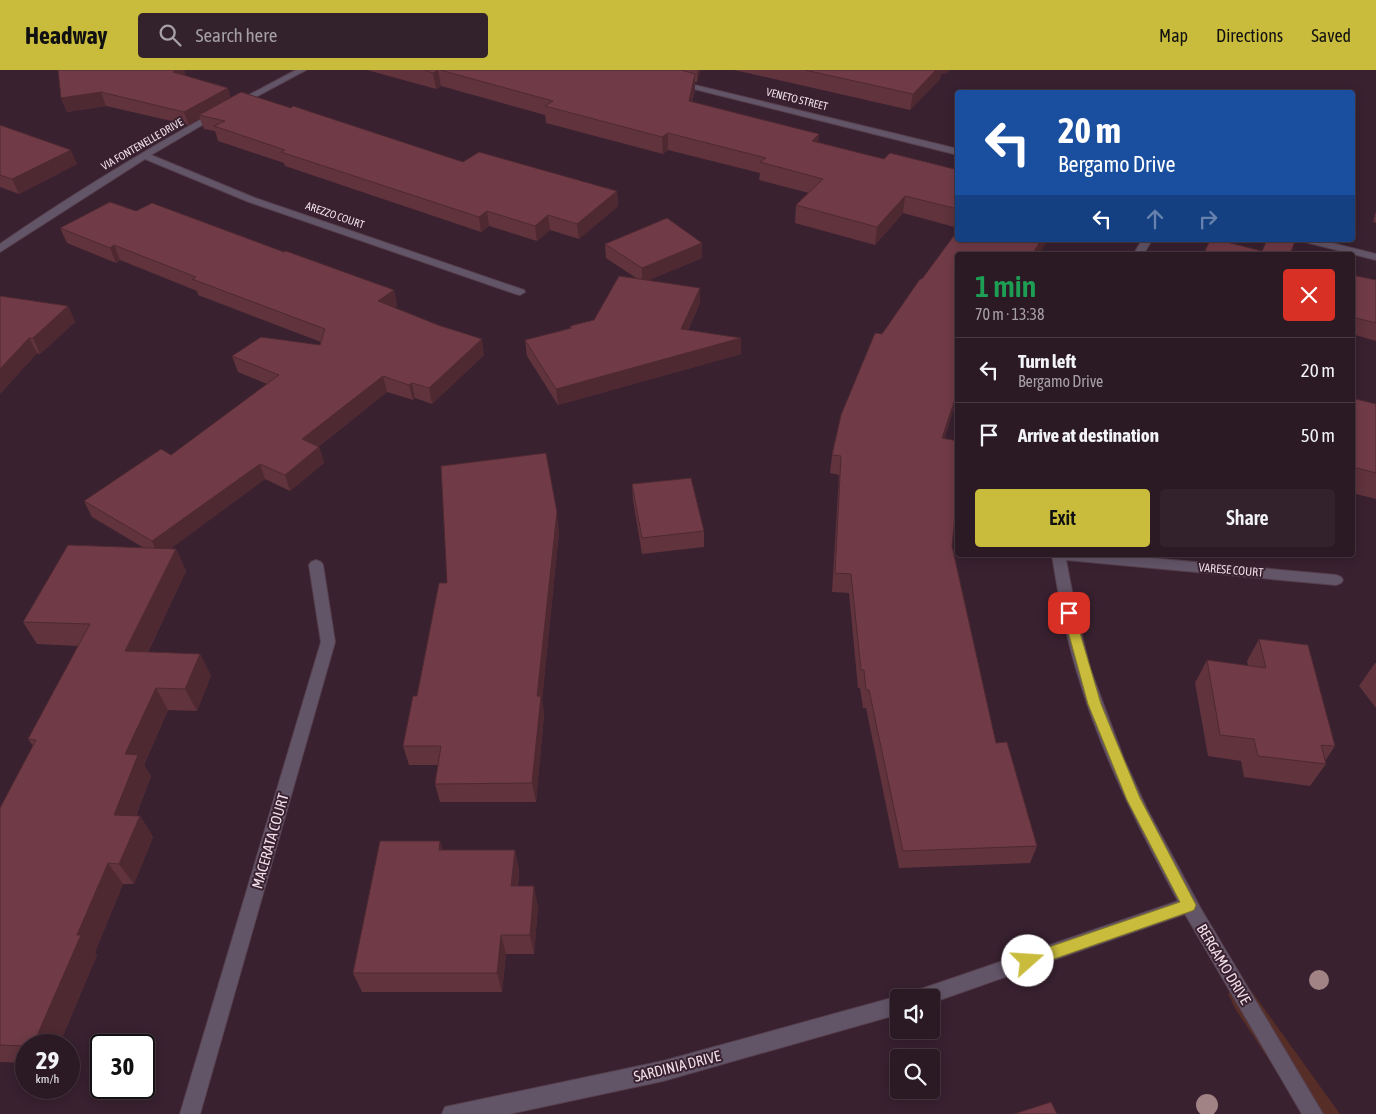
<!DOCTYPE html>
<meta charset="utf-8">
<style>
body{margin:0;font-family:"Asap Condensed",sans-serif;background:#33222c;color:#f1f3f6;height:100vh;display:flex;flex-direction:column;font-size:19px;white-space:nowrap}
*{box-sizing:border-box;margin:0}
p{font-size:16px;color:#a6a0a6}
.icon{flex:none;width:28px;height:28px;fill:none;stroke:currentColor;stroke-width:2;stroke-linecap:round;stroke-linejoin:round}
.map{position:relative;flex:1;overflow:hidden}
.panel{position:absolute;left:955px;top:182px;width:400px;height:305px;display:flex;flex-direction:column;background:#2b1924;border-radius:5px;box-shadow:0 2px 12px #0003,0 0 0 1px #473841}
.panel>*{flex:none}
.hud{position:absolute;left:955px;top:20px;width:400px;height:152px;border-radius:5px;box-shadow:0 2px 12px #0003,0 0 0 1px #473841;background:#1a4fa0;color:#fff;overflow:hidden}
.tools{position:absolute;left:890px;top:919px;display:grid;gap:10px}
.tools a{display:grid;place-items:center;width:50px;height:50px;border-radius:5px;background:#2b1924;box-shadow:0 2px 12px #0003,0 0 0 1px #473841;font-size:25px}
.speed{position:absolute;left:15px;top:964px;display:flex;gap:10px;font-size:25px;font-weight:700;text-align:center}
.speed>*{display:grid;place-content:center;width:65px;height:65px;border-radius:50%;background:#2b1924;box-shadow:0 2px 12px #0003,0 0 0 1px #473841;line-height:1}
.speed small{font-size:12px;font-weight:400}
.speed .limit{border:2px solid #111;border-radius:8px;background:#fff;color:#111}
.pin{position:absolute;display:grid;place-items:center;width:42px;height:42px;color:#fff;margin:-21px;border-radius:10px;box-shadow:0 2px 8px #0006}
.me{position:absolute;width:55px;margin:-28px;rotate:71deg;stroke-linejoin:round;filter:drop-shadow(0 0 4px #0008)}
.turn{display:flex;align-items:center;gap:18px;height:105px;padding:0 20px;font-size:22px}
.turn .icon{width:65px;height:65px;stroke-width:2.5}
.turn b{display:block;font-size:35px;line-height:42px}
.lanes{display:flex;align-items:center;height:48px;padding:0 20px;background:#0003;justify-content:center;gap:25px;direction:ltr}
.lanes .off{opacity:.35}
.round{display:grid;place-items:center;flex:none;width:52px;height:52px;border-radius:5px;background:#33222c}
.head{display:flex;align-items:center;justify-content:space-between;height:85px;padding:0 20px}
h1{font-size:30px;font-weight:600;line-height:38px;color:#1e9e55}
.button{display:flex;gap:10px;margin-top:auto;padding:10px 20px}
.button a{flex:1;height:58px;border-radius:5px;background:#c9bb3b;color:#111;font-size:20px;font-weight:600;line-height:58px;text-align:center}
.button a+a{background:#33222c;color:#f1f3f6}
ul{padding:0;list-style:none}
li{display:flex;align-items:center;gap:15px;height:65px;padding:0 20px;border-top:1px solid #473841}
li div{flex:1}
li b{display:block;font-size:19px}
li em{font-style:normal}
header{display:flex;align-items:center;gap:30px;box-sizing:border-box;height:70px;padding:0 25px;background:#c9bb3b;color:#111}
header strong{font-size:24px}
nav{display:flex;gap:28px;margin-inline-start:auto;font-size:18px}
.search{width:350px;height:45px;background:#33222c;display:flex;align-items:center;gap:12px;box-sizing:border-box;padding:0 18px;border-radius:5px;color:#a6a0a6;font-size:19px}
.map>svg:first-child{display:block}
.green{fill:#562e27}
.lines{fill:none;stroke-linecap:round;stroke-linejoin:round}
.minor-casing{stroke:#563f4d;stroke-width:2}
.minor{fill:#635568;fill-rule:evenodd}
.tree{fill:#a18285}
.wall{fill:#60333d}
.shaded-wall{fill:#4e2932}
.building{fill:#703b47;stroke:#4e2932}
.route{fill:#c9bb3b;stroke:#837a26}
.labels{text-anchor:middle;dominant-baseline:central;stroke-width:4;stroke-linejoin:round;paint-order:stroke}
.far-street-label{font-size:11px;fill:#efdfe8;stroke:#392130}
.street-label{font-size:12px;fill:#efdfe8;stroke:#392130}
.near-street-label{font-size:15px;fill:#efdfe8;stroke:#392130}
</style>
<header>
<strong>Headway</strong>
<div class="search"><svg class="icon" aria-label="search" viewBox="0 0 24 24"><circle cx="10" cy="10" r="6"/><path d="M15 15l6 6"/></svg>Search here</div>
<nav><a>Map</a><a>Directions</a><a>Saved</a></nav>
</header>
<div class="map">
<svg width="1376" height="1044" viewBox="0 0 1376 1044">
<rect width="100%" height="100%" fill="#392130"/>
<path class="green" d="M1234 918 1250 919 1340 1044H1305L1236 940 1228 924Z"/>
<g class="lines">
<defs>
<g id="minor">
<path d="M296 0H306L239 36 232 34Z"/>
<path d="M674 10 958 79V85L674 14Z"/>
<path d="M214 42 221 44 151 85 255 128 524 220 525 222 520 225 516 224 249 132 145 89 0 182V174C69 126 140 83 214 42Z"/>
<path d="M1142 170H1152L1143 185H1133Z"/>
<path d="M1303 170H1320L1376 184V190L1305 172Z"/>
<path d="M1052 485H1118L1336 505 1341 507 1343 510 1341 513 1336 515 1066 490 1076 542 1090 598 1124 689 1147 739 1201 839 1323 1044H1302L1185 844 931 933V928H912L915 922 921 919 1178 831C1141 762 1104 690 1081 615 1067 573 1059 529 1052 485Z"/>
<path d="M316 490 321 492 323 495 335 572 200 1044H180L321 572 309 495 311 492Z"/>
<path d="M899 926 903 928H899V944L663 1011 509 1044H442L445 1037 663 991Z"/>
</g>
</defs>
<use href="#minor" class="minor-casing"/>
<use href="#minor" class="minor"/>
</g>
<g class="tree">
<circle cx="1319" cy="910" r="10"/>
<circle cx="1207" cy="1035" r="11"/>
</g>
<g class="wall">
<path d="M184 0 186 6 230 28 463 92 617 121 618 136 579 169 550 160 537 171 489 156 481 162 285 96 284 93 218 71 215 61 204 59 200 49 189 55 106 36 67 42 61 28Z"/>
<path d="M367 0H700L697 12H695V20L692 32 819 64 818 72 884 89 958 100V158L903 143 875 175 795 153 796 135 809 123 759 110 760 103 668 80 663 84 546 53 545 45 441 16 436 19Z"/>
<path d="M734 0H949L947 3 941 4 940 9 910 40Z"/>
<path d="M0 55 77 94 19 124 0 117Z"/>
<path d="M136 141 284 182 394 220 397 236 394 238 484 285 432 334 415 328 413 330 387 322 318 377H319L324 393 290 421 265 409 170 479H176L186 501 148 582 200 584 211 606 197 641 168 640 144 695 151 706 136 746H140L153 767 134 814H123L95 882 97 885 59 975H26V993L0 992V738L33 676 28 669 78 576 37 574 23 552 144 478 92 447 84 431 171 385 267 314 238 302 232 286 320 275 321 272 198 225 197 221 120 190 116 193 67 173 60 158Z"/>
<path d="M1376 141V153L1373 152Z"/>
<path d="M702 173V188L649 210 700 233 688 260 741 268V284L558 335 527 286 525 270 570 258V256L594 250 636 208 606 188 605 174Z"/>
<path d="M958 185V326L944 369 952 476 996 673 1037 776 1030 793 899 798 866 638H863L860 618H858L849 523 832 522 839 405 830 403 832 385 882 264 922 209Z"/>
<path d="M1352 205 1376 210V271L1352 264Z"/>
<path d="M0 226 68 236 75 252 40 284 37 283 0 324Z"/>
<path d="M1352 328 1376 334V429L1352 423Z"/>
<path d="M632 414 704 461V477L642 484 633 430Z"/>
<path d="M559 462 542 630 544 645 536 732H440L435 714 438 695H409L403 676 447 513Z"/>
<path d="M1259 569 1335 676 1325 691 1326 694 1310 716 1244 707 1241 691 1208 686 1195 613 1207 590 1248 596 1247 591Z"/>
<path d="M1375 593H1376V638L1359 616Z"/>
<path d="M443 780H515L519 801 518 816 538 836 534 884H506L502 922H362L353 903Z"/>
</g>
<g class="shaded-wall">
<path d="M176 0H184L187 9 173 2Z"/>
<path d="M438 0 441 16 436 19 433 3Z"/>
<path d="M697 0H700L697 12Z"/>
<path d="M927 0H949L947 3 941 4 940 9 910 40 913 24Z"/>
<path d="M695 4V20L689 47V31Z"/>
<path d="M228 18 232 32 199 45 200 49 189 55 184 42Z"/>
<path d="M101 22 106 36 67 42 61 28Z"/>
<path d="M668 63V80L663 84 662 67Z"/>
<path d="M819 64 817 80 812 71Z"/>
<path d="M71 80 77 94 19 124 12 109Z"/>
<path d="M617 121 618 136 579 169 577 154Z"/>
<path d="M905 126 903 143 875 175 877 157Z"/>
<path d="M487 141 489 156 481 162 479 147Z"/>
<path d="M548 145 550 160 537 171 535 156Z"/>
<path d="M1041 170H1048L1038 185H1032Z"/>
<path d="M702 173V188L642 213V198Z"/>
<path d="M114 175 120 190 116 193 110 178Z"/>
<path d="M700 218V233L681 274V259Z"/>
<path d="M394 220 397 236 382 247 378 231Z"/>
<path d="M68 236 75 252 40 284 33 268Z"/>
<path d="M29 268 37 283 0 324V299Z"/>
<path d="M741 268V284L558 335 556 319Z"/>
<path d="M482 269 484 285 432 334 429 318Z"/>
<path d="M383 306 387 322 307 385 302 369Z"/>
<path d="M412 313 415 328 413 330 409 315Z"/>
<path d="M958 320V326L938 387 942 368Z"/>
<path d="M319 377 324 393 290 421 285 405Z"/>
<path d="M260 394 265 409 159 487 152 471Z"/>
<path d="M557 442 559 462 542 630 544 645 536 732 532 713 537 626Z"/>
<path d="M176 479 186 501 137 604 125 581Z"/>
<path d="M200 584 211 606 197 641 185 619Z"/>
<path d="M156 618 168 640 144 695 151 706 128 766 114 745 125 684Z"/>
<path d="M140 746 153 767 134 814 119 794Z"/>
<path d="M440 771 446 791 439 780Z"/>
<path d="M515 780 519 801 515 836 511 816Z"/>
<path d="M108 793 123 814 95 882 97 885 59 975H33L77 865Z"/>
<path d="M534 816 538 836 534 884 530 865Z"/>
<path d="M501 865 506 884 502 922 497 903Z"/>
</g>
<g class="building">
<path d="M58 0H176L173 2 228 18 184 42 101 22 61 28Z"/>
<path d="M424 0H438L433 3Z"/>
<path d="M440 0H681L695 4 689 31 819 64 812 71 884 89 890 83 958 100V139L905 126 877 157 796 135 823 109 760 92 766 88 668 63 662 67 545 36 553 31Z"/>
<path d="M805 0H936L913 24Z"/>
<path d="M241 22 291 38 293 36 463 92 479 82 617 121 577 154 548 145 535 156 487 141 479 147 281 82 285 80 214 56 225 51 199 45Z"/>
<path d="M0 55 71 80 12 109 0 105Z"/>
<path d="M110 132 136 141 152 133 284 182 286 181 394 220 378 231 438 255 482 269 429 318 412 313 409 315 383 306 302 369 319 377 285 405 260 394 152 471 84 431 161 379 171 385 279 305 232 286 261 267 320 275 325 259 192 209 196 207 114 175 110 178 60 158Z"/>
<path d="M667 148 702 173 642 198 605 174Z"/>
<path d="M958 160V170H1041L1032 185H958V320L942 368 958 371V416L952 476 996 673 1007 672 1037 776 903 781 869 620H866L864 600H861L851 504 835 503 841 386 832 385 841 345 875 263 882 264 920 209H922Z"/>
<path d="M1210 170H1219L1262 181 1267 170 1295 171 1290 185H1203Z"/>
<path d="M1352 205 1376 210V253L1352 247Z"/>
<path d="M619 206 700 218 681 259 741 268 556 319 525 270 572 258 570 256 594 250Z"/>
<path d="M0 226 68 236 33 268H29L0 299Z"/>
<path d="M1352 328 1376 334V403L1353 397 1352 404Z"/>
<path d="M546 383 557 442 537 626H541L532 713 435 714 441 676H403L413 626H417L439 513H447L441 396Z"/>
<path d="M691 408 704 461 642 468 632 414Z"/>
<path d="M68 475 176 479 125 581 200 584 185 619 156 618 125 684 138 685 114 745 140 746 119 794 108 793 77 865H81L33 975H26V976L0 975V738L36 670 28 669 90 554 23 552Z"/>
<path d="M1259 569 1308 575 1335 676 1321 675 1326 694 1258 686 1254 669 1220 665 1207 590 1266 598Z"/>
<path d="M380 771H440L439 780H515L511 816H534L530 865H501L497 903H353Z"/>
<path d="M1051 1032 1057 1044H1014Z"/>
</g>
<path class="route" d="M1069 539 1074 543 1101 634 1114 666 1140 728 1196 835 1194 840 1189 842 1028 898 1023 896 1021 891 1023 886 1180 832 1127 730 1088 634 1063 543Z"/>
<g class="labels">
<g class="far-street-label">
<text transform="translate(797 29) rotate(14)">VENETO STREET</text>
<text transform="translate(142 74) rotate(-30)">VIA FONTENELLE DRIVE</text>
<text transform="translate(335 145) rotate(19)">AREZZO COURT</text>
</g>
<g class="street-label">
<text transform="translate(1231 500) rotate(5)">VARESE COURT</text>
</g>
<g class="near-street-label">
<text transform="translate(270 771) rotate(-74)">MACERATA COURT</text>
<text transform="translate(1224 894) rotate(59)">BERGAMO DRIVE</text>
<text transform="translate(677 996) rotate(-14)">SARDINIA DRIVE</text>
</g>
</g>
</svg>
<div class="tools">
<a><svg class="icon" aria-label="sound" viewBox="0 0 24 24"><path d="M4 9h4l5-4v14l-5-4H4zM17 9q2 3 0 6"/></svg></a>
<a><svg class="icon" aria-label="search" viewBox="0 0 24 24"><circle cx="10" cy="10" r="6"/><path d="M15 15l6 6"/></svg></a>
</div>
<div class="speed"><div>29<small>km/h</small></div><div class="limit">30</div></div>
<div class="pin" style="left:1069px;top:543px;background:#d93025"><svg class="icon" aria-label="arrive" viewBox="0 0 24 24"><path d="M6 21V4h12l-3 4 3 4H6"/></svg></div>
<svg class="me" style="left:1028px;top:891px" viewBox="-20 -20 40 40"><circle r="19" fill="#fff"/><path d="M0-13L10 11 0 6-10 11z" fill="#c9bb3b"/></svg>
<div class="hud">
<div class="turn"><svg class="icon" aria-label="left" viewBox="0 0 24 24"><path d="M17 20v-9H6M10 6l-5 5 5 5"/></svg><div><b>20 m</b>Bergamo Drive</div></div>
<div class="lanes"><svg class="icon" aria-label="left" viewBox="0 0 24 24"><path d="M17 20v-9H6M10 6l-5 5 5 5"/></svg><svg class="icon off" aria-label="ahead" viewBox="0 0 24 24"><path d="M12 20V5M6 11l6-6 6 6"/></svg><svg class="icon off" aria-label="right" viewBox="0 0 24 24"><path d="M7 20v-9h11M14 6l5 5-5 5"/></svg></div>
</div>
<section class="panel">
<div class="head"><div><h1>1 min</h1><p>70 m · 13:38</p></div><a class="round" style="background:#d93025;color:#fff"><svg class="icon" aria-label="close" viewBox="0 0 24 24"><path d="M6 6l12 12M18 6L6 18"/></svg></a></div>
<ul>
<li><svg class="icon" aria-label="left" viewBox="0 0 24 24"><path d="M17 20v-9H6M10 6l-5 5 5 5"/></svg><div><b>Turn left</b><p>Bergamo Drive</p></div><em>20 m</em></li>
<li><svg class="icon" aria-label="arrive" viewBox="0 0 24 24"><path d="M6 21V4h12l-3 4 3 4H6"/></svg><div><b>Arrive at destination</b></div><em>50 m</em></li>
</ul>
<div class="button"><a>Exit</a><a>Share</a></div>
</section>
</div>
